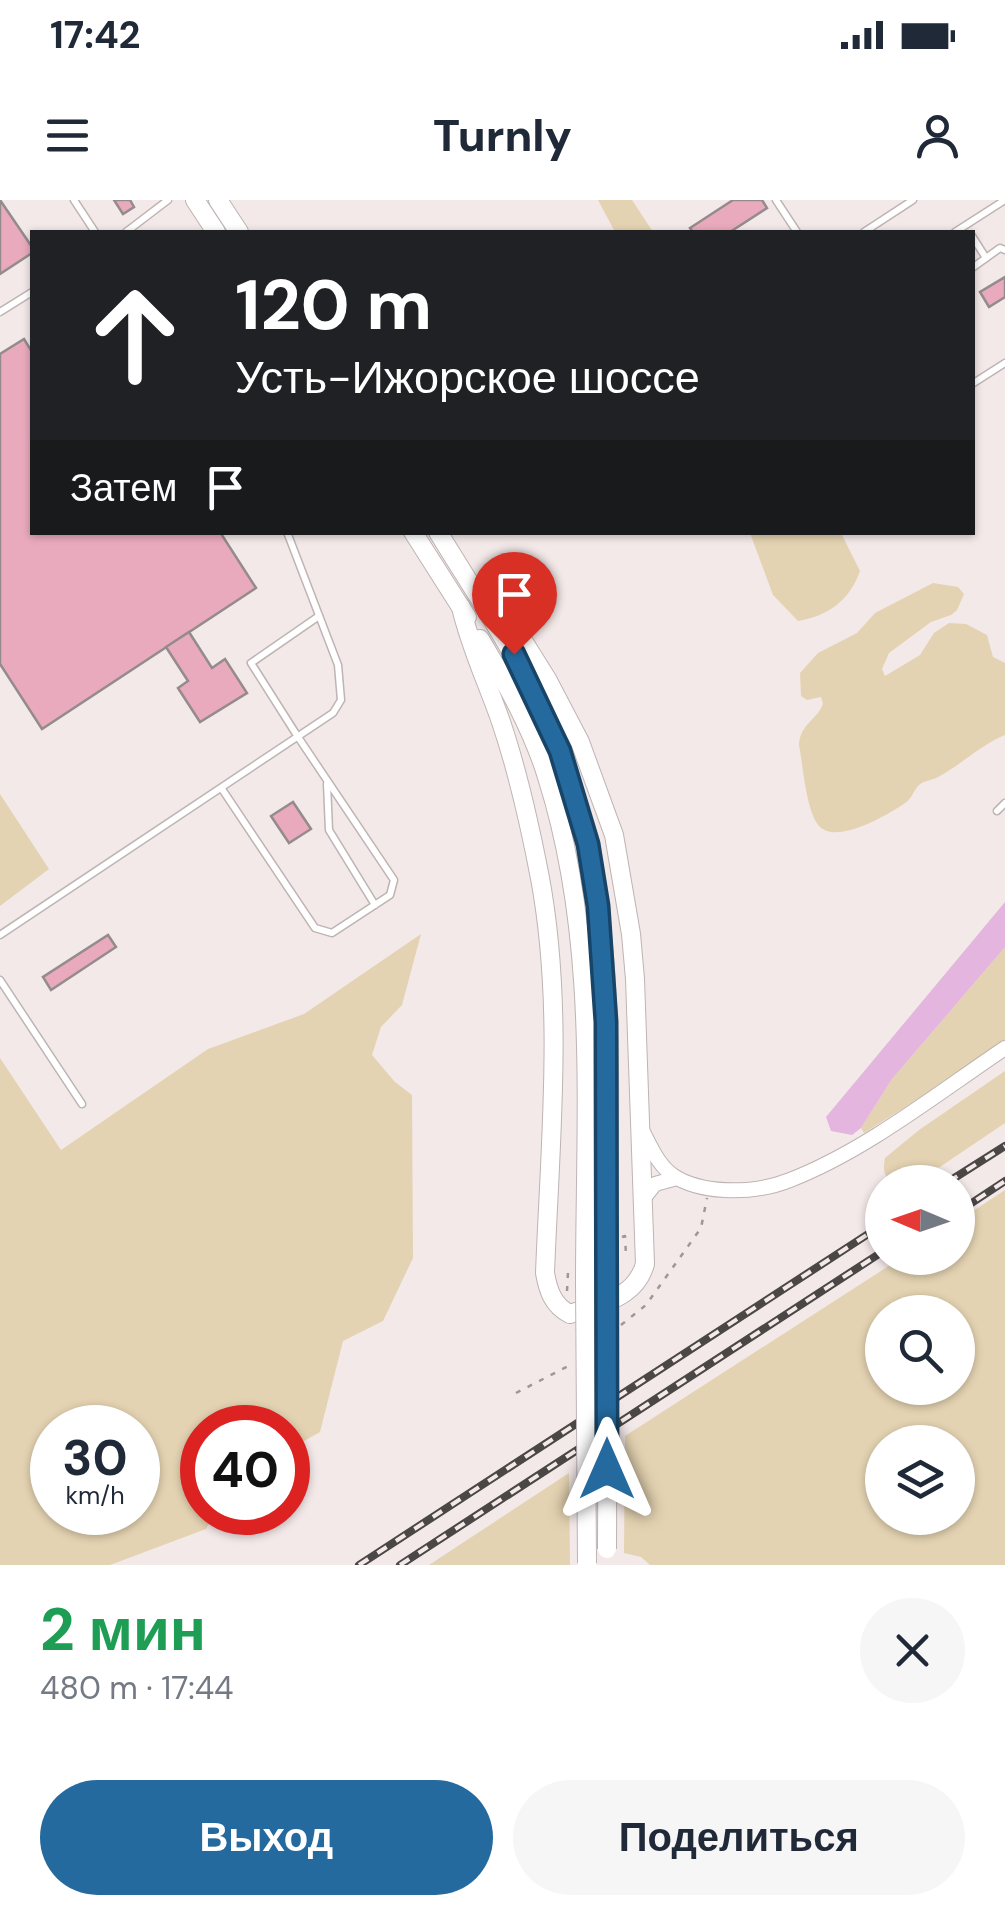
<!DOCTYPE html>
<html lang="ru">
<meta charset="utf-8">
<style>
body{margin:0;font-family:"DM Sans",sans-serif;background:#f6f6f7;color:#1f2937;height:100vh;display:flex;flex-direction:column;font-size:38px;white-space:nowrap}
*{box-sizing:border-box;margin:0}
p{font-size:32px;color:#747a83}
.icon{flex:none;width:55px;height:55px;fill:none;stroke:currentColor;stroke-width:2;stroke-linecap:round;stroke-linejoin:round}
.map{position:relative;height:1365px;overflow:hidden}
.details{display:flex;flex-direction:column;background:#fff;flex:1}
.details>*{flex:none}
.hud{position:absolute;left:30px;top:30px;width:945px;height:305px;border-radius:0px;box-shadow:0 2px 8px #0004;background:#202124;color:#fff;overflow:hidden}
.needle{width:65px;rotate:272deg}
.fabs{position:absolute;left:865px;top:965px;display:grid;gap:20px}
.fabs a{display:grid;place-items:center;width:110px;height:110px;border-radius:50%;background:#fff;box-shadow:0 2px 8px #0004;font-size:50px}
.speed{position:absolute;left:30px;top:1205px;display:flex;gap:20px;font-size:50px;font-weight:700;text-align:center}
.speed>*{display:grid;place-content:center;width:130px;height:130px;border-radius:50%;background:#fff;box-shadow:0 2px 8px #0004;line-height:1}
.speed small{font-size:25px;font-weight:400}
.speed .limit{border:15px solid #d22;background:#fff;color:#111}
.pin{position:absolute;display:grid;place-items:center;width:85px;height:85px;color:#fff;margin:-102px -42px;border-radius:50% 50% 50% 0;rotate:-45deg;box-shadow:0 0 10px #0007}
.pin .icon{rotate:45deg}
.me{position:absolute;width:110px;margin:-55px;rotate:0deg;stroke-linejoin:round;filter:drop-shadow(0 0 8px #0008)}
.turn{display:flex;align-items:center;gap:35px;height:210px;padding:0 40px;font-size:45px}
.turn .icon{width:130px;height:130px;stroke-width:2.5}
.turn b{display:block;font-size:70px;line-height:85px}
.then{display:flex;align-items:center;height:95px;padding:0 40px;background:#0003;gap:20px;font-size:38px}
.round{display:grid;place-items:center;flex:none;width:105px;height:105px;border-radius:52px;background:#f6f6f7}
.overview{display:flex;align-items:center;justify-content:space-between;height:170px;padding:0 40px}
h1{font-size:60px;font-weight:800;line-height:75px;color:#1e9e55}
.action{display:flex;gap:20px;margin-top:auto;padding:20px 40px}
.action a{flex:1;height:115px;border-radius:60px;background:#256a9f;color:#fff;font-size:40px;font-weight:800;line-height:115px;text-align:center}
.action a+a{background:#f6f6f7;color:#1f2937}
.status{display:flex;justify-content:space-between;align-items:center;height:70px;padding:0 50px;background:#fff;direction:ltr}
.status svg{height:28px;fill:currentColor}
header{display:flex;justify-content:space-between;align-items:center;height:130px;padding:0 40px;background:#fff;font-size:45px;font-weight:800}
.map>svg:first-child{display:block}
.green{fill:#e4d3b2;fill-rule:evenodd}
.water{fill:#e4b5df}
.building{fill:#eaaabe;stroke:#948b8d;stroke-width:2.5}
.lines{fill:none;stroke-linecap:round;stroke-linejoin:round}
.lane-casing{stroke:#beb4b3;stroke-width:9}
.street-casing{stroke:#beb4b3;stroke-width:16}
.secondary-casing{stroke:#beb4b3;stroke-width:20}
.path{stroke:#9f9797;stroke-width:2.5;stroke-dasharray:5 8;stroke-linecap:butt}
.lane{stroke:#fff;stroke-width:6}
.street{stroke:#fff;stroke-width:14}
.secondary{stroke:#fff;stroke-width:18}
.rail-casing{stroke:#4b4746;stroke-width:8}
.rail{stroke:#f3e9e8;stroke-width:4;stroke-dasharray:11;stroke-linecap:butt}
.secondary-bridge-casing{stroke:#beb4b3;stroke-width:20;stroke-linecap:butt}
.secondary-bridge{stroke:#fff;stroke-width:18}
.route-casing{stroke:#184567;stroke-width:25}
.route{stroke:#256a9f;stroke-width:18}
</style>
<div class="status"><b>17:42</b><svg viewBox="0 0 49 12"><path d="M0 12V9h3v3zM5 12V6h3v6zM10 12V3h3v9zM15 12V0h3v12zM26 1h20v11H26zM47 4h2v5h-2z"/></svg></div>
<header><svg class="icon" aria-label="menu" viewBox="0 0 24 24"><path d="M4 6h16M4 12h16M4 18h16"/></svg>Turnly<svg class="icon" aria-label="person" viewBox="0 0 24 24"><circle cx="12" cy="8" r="4"/><path d="M4 21q1-7 8-7t8 7"/></svg></header>
<div class="map">
<svg width="1005" height="1365" viewBox="0 0 1005 1365">
<rect width="100%" height="100%" fill="#f3e9e8"/>
<g class="green">
<path d="M598 0H632L653 32H615Z"/>
<path d="M750 333H841L860 371C850 400 828 416 798 421L773 395Z"/>
<path d="M933 383 958 387 964 394 957 410 951 415 931 422 889 453 882 469 885 476 920 455 934 433 949 423 966 424 987 435 993 457 1005 463V535C981 545 963 563 940 576 934 580 925 580 919 585 913 591 912 599 905 603 888 615 838 644 820 627 806 613 803 565 799 545 800 524 817 520 823 504L821 497 807 500 801 496 800 473 818 453 857 433 875 413Z"/>
<path d="M0 594 49 669 0 706Z"/>
<path d="M421 734 402 805 381 827 372 855 395 882 412 895 413 1058 383 1121 343 1141 320 1232 288 1250V1228H202V1312L214 1313 206 1329 110 1365H0V858L61 950 208 849 304 814ZM52 1228H138V1312H52Z"/>
<path d="M1005 747V844L864 933 861 928 892 879Z"/>
<path d="M1005 871V923L922 979 893 982C883 975 883 970 885 958L919 930Z"/>
<path d="M1005 990V1365H650L641 1357 624 1353 625 1236 901 1058H958V1021ZM958 1112V1188H882V1112ZM882 1242H958V1318H882Z"/>
<path d="M569 1273 570 1365H429Z"/>
</g>
<path class="water" d="M1005 702V747L892 879 861 928 852 935 831 931 826 917Z"/>
<g class="building">
<path d="M0 0 32 47V53L0 74Z"/>
<path d="M114 0H130L134 7 123 14Z"/>
<path d="M733 0H762L767 8 730 32H693L690 28Z"/>
<path d="M1005 77V97L989 107 980 92Z"/>
<path d="M24 139 32 152V332H220L256 388 42 529 0 464V154Z"/>
<path d="M189 432 212 468 225 459 247 493 200 522 178 488 188 481 166 447Z"/>
<path d="M293 602 311 629 289 643 271 616Z"/>
<path d="M108 735 116 747 51 790 43 777Z"/>
</g>
<g class="lines">
<defs>
<g id="lane">
<path d="M74 0 95 32"/>
<path d="M776 0 797 32"/>
<path d="M126 32 168 0"/>
<path d="M864 32 913 0"/>
<path d="M955 32 1005 0"/>
<path d="M972 36 986 58"/>
<path d="M972 68 1000 48 1005 50"/>
<path d="M0 112 32 92"/>
<path d="M972 184 1005 163"/>
<path d="M327 584 329 630 375 705"/>
<path d="M222 589 315 728 332 733 390 695 394 680 298 537 251 463 319 416"/>
<path d="M997 611 1005 603"/>
<path d="M0 735 333 513 341 500 338 465 287 332"/>
<path d="M0 780 82 904"/>
</g>
<g id="street">
<path d="M642 930C651 947 659 968 677 978 708 995 758 993 790 980 865 951 938 893 1005 848"/>
<path d="M644 998 655 984 677 978"/>
</g>
<g id="secondary">
<path d="M195 0 216 32"/>
<path d="M218 0 239 32"/>
<path d="M413 332 467 417"/>
<path d="M438 332C482 404 529 472 560 551 623 713 607 898 608 1069"/>
<path d="M461 407C470 447 488 484 501 522 518 572 530 626 540 678 564 808 550 942 545 1073 548 1090 553 1106 570 1114 601 1103 635 1099 645 1064L635 779 631 734 614 635 580 542 547 479 522 439 497 423"/>
<path d="M480 439C506 483 532 528 547 577 599 741 585 914 585 1084"/>
</g>
</defs>
<use href="#lane" class="lane-casing"/>
<use href="#street" class="street-casing"/>
<use href="#secondary" class="secondary-casing"/>
<g class="path">
<path d="M622 1037 625 1036 626 1056"/>
<path d="M567 1091 568 1072H571"/>
<path d="M621 1125 646 1105 701 1028 707 998"/>
<path d="M516 1193 572 1164"/>
</g>
<use href="#lane" class="lane"/>
<use href="#street" class="street"/>
<use href="#secondary" class="secondary"/>
<defs>
<g id="rail">
<path d="M948 982 1005 946"/>
<path d="M958 1012 1005 981"/>
<path d="M359 1365 882 1025"/>
<path d="M400 1365 882 1052"/>
</g>
</defs>
<use href="#rail" class="rail-casing"/>
<use href="#rail" class="rail"/>
<defs>
<g id="secondary-bridge">
<path d="M585 1084 587 1363"/>
<path d="M607 1349 608 1069"/>
</g>
</defs>
<use href="#secondary-bridge" class="secondary-bridge-casing"/>
<use href="#secondary-bridge" class="secondary-bridge"/>
</g>
<g class="lines">
<defs>
<path id="route" d="M514 454 560 551 588 644 598 706 606 822 607 1269"/>
</defs>
<use href="#route" class="route-casing"/>
<use href="#route" class="route"/>
</g>
</svg>
<div class="fabs">
<a><svg class="needle" viewBox="-14 -14 28 28"><path d="M0-13l5 13h-10z" fill="#e53935"/><path d="M0 13l5-13h-10z" fill="#747a83"/></svg></a>
<a><svg class="icon" aria-label="search" viewBox="0 0 24 24"><circle cx="10" cy="10" r="6"/><path d="M15 15l6 6"/></svg></a>
<a><svg class="icon" aria-label="layers" viewBox="0 0 24 24"><path d="M12 4l9 5-9 5-9-5zM3 14l9 5 9-5"/></svg></a>
</div>
<div class="speed"><div>30<small>km/h</small></div><div class="limit">40</div></div>
<div class="pin" style="left:514px;top:454px;background:#d93025"><svg class="icon" aria-label="arrive" viewBox="0 0 24 24"><path d="M6 21V4h12l-3 4 3 4H6"/></svg></div>
<svg class="me" style="left:607px;top:1269px" viewBox="-20 -20 40 40"><path d="M0-17L14 15 0 8-14 15z" fill="#256a9f" stroke="#fff" stroke-width="4"/></svg>
<div class="hud">
<div class="turn"><svg class="icon" aria-label="ahead" viewBox="0 0 24 24"><path d="M12 20V5M6 11l6-6 6 6"/></svg><div><b>120 m</b>Усть-Ижорское шоссе</div></div>
<div class="then">Затем<svg class="icon" aria-label="arrive" viewBox="0 0 24 24"><path d="M6 21V4h12l-3 4 3 4H6"/></svg></div>
</div>
</div>
<section class="details">
<div class="overview"><div><h1>2 мин</h1><p>480 m · 17:44</p></div><a class="round"><svg class="icon" aria-label="close" viewBox="0 0 24 24"><path d="M6 6l12 12M18 6L6 18"/></svg></a></div>
<div class="action"><a>Выход</a><a>Поделиться</a></div>
</section>
